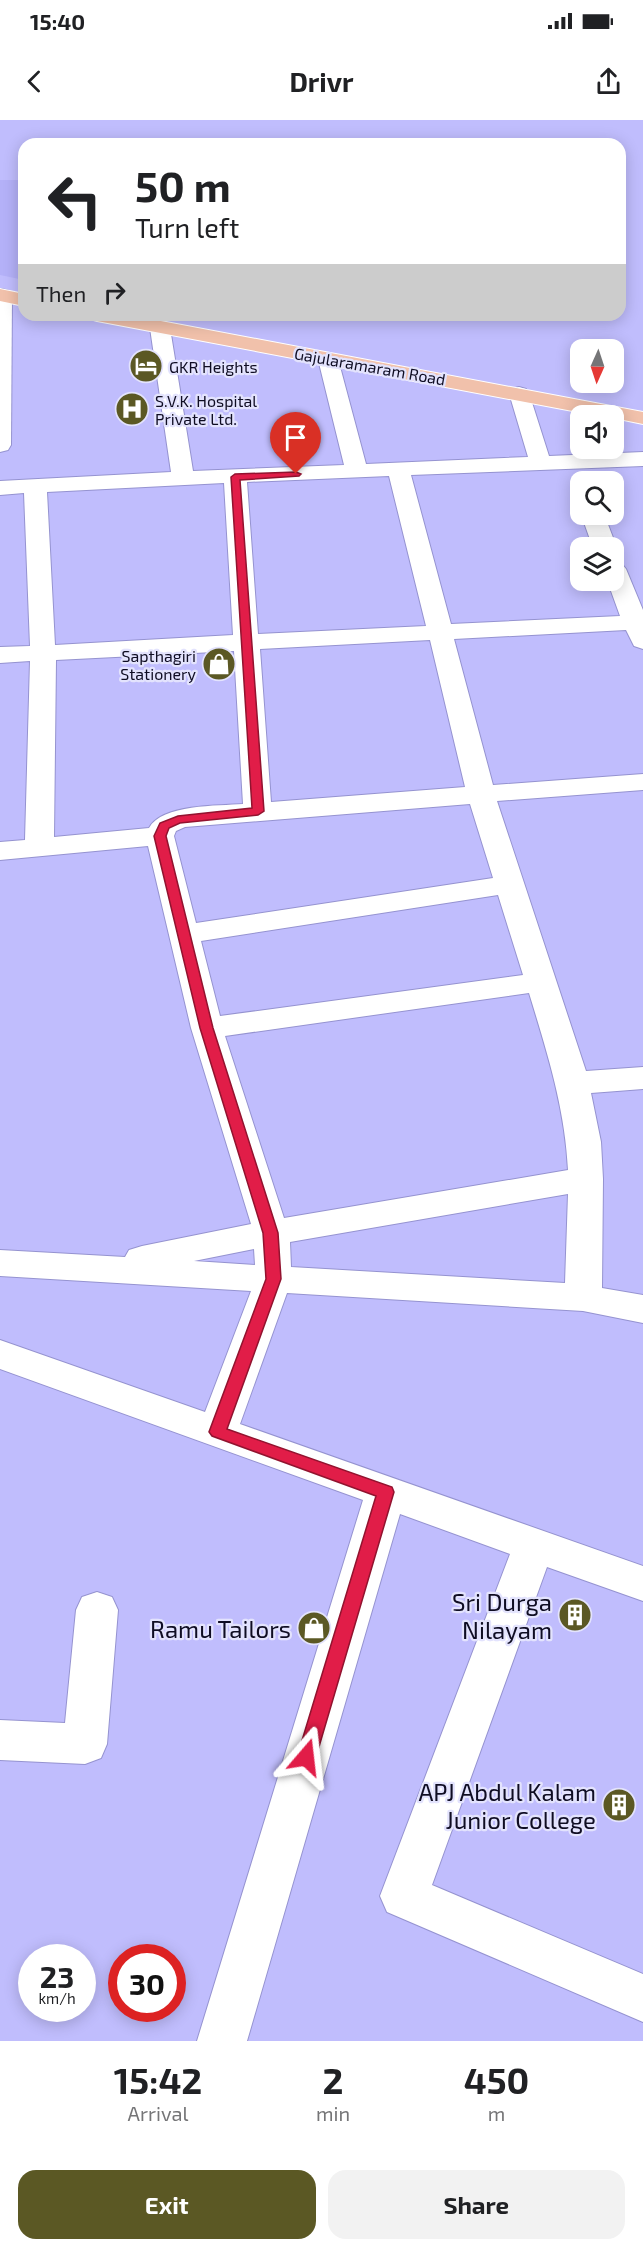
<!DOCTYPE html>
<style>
body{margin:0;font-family:"Exo 2",sans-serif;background:#f2f2f2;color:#202124;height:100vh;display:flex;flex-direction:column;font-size:22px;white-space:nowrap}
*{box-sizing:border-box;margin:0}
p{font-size:20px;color:#757577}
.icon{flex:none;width:33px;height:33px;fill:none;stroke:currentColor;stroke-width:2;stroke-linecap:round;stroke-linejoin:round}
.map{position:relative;height:1921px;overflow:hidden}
.drawer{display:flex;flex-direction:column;background:#fff;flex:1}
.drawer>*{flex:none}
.banner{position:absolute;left:18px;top:18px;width:608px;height:183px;border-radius:18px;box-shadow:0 3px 15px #0003;background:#fff;color:#202124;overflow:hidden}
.needle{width:39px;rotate:183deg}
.buttons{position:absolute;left:570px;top:219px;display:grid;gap:12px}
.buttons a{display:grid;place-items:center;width:54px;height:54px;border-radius:12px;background:#fff;box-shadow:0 3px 15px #0003;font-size:30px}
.speed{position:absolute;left:18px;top:1824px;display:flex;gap:12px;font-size:30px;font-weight:700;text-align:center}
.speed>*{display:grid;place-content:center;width:78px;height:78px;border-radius:50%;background:#fff;box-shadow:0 3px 15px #0003;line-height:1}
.speed small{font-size:15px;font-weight:400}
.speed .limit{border:9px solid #d22;background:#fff;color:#111}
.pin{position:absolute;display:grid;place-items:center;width:51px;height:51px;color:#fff;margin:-62px -26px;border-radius:50% 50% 50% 0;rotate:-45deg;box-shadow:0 0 6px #0007}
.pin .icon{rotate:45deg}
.me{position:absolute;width:66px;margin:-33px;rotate:17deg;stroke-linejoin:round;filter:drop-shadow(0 0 4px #0008)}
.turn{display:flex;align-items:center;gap:21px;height:126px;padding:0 18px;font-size:27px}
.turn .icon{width:78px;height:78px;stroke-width:2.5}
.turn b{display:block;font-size:42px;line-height:51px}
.then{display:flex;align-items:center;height:57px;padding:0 18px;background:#0003;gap:12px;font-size:22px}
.eta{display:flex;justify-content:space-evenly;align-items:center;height:102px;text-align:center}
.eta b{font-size:36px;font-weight:700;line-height:42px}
.cta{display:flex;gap:12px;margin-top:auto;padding:12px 18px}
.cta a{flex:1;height:69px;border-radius:18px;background:#5b5824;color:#fff;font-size:24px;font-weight:700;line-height:69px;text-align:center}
.cta a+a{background:#f2f2f2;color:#202124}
.status{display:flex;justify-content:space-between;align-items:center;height:42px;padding:0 30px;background:#fff;direction:ltr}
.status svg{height:16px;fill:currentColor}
header{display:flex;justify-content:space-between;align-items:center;height:78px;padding:0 18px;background:#fff;font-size:27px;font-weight:700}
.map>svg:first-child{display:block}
.built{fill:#b4b1f8}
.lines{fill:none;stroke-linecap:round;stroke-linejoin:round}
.minor-casing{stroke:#9593d0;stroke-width:2}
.major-casing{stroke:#fff;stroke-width:2}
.minor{fill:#fff;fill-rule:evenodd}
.major{fill:#f1c1ab;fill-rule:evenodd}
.route{fill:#e11d48;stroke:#92132f;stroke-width:1.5}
.labels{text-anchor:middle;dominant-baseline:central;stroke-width:4.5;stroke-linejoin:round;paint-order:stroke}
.far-poi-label{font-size:16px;fill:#0f0d23;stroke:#e3e3fd;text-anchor:start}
.far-street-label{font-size:16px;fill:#0f0d23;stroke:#e3e3fd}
.near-poi-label{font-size:24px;fill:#0f0d23;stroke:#e3e3fd;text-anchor:end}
</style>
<div class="status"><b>15:40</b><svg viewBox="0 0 49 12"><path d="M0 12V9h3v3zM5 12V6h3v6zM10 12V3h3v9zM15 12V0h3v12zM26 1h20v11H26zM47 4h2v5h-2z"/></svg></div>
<header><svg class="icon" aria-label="back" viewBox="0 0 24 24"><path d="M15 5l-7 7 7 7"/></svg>Drivr<svg class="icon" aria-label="share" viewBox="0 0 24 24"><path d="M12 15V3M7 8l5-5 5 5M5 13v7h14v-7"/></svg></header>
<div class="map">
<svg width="643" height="1921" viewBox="0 0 643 1921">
<rect width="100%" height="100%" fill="#c0bdfd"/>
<path class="built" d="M0 60H24V160L0 155Z"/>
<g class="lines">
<defs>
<g id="minor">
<path d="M2 169 9 171 12 175 11 325 8 330 0 332V170Z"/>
<path d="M160 202 167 204 170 208 193 351 344 345 318 239 321 235H335L338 239 366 344 528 337 509 273 512 269 519 267 526 269 529 273 549 336 643 332V346L411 355 451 504 620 496 607 460H614V442L622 444 626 449 643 490V529L634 526 626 510 454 519 493 665 643 654V670L497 681 586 951 643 947V969L591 973 601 1022 603 1059 602 1168 643 1175V1203L583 1191 287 1173 240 1304 643 1446V1481L547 1447 432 1765 643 1854V1902L387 1792 380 1776 510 1434 400 1394 247 1921H197L363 1380 0 1249V1220L205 1292 251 1171 0 1156V1130L125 1137 129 1130 142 1126 251 1104 191 908 148 726 0 740V722L25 720 30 541 0 543V527L30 526 24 373 0 375V361L171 352 150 208 153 204ZM389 356 426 506 258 514 247 362ZM224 363 233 515 55 525 47 372ZM430 520 465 667 271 682 260 529ZM234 531 243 684C218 686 162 684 149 708L54 717 56 540ZM470 684 493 758 196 803 174 716 176 711 185 707ZM498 775 523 855 220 896 201 821ZM529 873C547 932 565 988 568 1050L284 1098 225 916ZM568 1074 565 1163 291 1147 290 1122ZM254 1129 255 1145 194 1141Z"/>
<path d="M581 394H604L617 428 614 433V428H593Z"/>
<path d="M97 1472 112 1477 118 1490 107 1624 101 1638 85 1644 0 1640V1600L65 1603 76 1490 82 1477Z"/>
</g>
<g id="major">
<path d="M0 169 24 174V186L0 181Z"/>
<path d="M87 195H129L643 292V304L614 298V296H599L97 201 90 199Z"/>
</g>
</defs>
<use href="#minor" class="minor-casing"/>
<use href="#major" class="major-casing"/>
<use href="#minor" class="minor"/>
<use href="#major" class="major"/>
</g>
<path class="route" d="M296 352 301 354 299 356 240 360 264 691 258 695 180 703 169 708 166 716 213 908 278 1113 281 1159 227 1309 392 1367 394 1372 316 1637 313 1643 306 1646 300 1643 297 1637 376 1376 212 1316 209 1312 266 1159 263 1113 200 908 154 716 160 703 178 696 252 688 231 357 235 354Z"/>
<defs>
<symbol id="hotel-disc" viewBox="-11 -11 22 22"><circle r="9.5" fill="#5b5824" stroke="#e3e3fd"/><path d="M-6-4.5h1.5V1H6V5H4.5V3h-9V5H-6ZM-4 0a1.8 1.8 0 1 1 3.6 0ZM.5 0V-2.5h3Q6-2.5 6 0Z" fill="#fff"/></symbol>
<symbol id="hospital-disc" viewBox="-11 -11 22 22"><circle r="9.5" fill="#5b5824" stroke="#e3e3fd"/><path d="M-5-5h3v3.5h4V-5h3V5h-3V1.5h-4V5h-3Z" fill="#fff"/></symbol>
<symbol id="shop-disc" viewBox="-11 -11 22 22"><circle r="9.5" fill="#5b5824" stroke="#e3e3fd"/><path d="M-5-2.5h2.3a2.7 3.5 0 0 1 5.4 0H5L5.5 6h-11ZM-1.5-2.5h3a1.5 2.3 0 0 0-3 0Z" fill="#fff"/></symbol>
<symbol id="building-disc" viewBox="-11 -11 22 22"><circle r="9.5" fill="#5b5824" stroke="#e3e3fd"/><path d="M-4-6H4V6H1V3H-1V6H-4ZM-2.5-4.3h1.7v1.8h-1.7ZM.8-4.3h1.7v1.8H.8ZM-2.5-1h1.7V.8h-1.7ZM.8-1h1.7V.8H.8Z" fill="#fff"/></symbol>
</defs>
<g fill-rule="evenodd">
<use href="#hotel-disc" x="127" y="227" width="38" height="38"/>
<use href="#hospital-disc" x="113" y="270" width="38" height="38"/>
<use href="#shop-disc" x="200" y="525" width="38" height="38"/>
<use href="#building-disc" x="556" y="1476" width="38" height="38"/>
<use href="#shop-disc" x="295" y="1489" width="38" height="38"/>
<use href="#building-disc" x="600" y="1666" width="38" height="38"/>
</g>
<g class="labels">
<g class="far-poi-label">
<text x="169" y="246">GKR Heights</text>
<text x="155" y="280">S.V.K. Hospital<tspan x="155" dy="18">Private Ltd.</tspan></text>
<text x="196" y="535" text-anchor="end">Sapthagiri<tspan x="196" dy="18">Stationery</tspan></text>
</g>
<g class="far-street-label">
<text transform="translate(370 246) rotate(10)">Gajularamaram Road</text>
</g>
<g class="near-poi-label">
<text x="552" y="1481">Sri Durga<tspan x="552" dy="28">Nilayam</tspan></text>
<text x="291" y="1508">Ramu Tailors</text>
<text x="596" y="1671">APJ Abdul Kalam<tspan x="596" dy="28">Junior College</tspan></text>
</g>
</g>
</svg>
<div class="buttons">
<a><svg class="needle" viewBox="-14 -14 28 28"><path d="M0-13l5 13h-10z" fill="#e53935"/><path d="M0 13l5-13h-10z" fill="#757577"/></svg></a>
<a><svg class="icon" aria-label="sound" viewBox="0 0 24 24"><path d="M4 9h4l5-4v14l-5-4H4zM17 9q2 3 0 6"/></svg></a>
<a><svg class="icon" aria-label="search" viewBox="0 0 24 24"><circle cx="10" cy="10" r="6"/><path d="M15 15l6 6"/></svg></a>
<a><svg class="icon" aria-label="layers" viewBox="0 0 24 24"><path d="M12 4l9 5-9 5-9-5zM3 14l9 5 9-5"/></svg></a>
</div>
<div class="speed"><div>23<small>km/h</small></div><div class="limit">30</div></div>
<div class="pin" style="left:296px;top:354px;background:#d93025"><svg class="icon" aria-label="arrive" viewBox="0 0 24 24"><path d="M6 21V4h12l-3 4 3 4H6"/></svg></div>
<svg class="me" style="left:306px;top:1637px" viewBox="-20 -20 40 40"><path d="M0-17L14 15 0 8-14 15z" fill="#e11d48" stroke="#fff" stroke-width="4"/></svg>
<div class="banner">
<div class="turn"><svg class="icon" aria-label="left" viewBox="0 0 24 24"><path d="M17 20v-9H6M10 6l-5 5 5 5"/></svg><div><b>50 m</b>Turn left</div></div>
<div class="then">Then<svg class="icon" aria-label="right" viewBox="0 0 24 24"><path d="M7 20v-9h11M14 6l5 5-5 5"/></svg></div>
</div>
</div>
<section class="drawer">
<div class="eta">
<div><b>15:42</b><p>Arrival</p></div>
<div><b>2</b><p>min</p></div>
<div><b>450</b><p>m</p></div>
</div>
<div class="cta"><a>Exit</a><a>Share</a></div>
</section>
